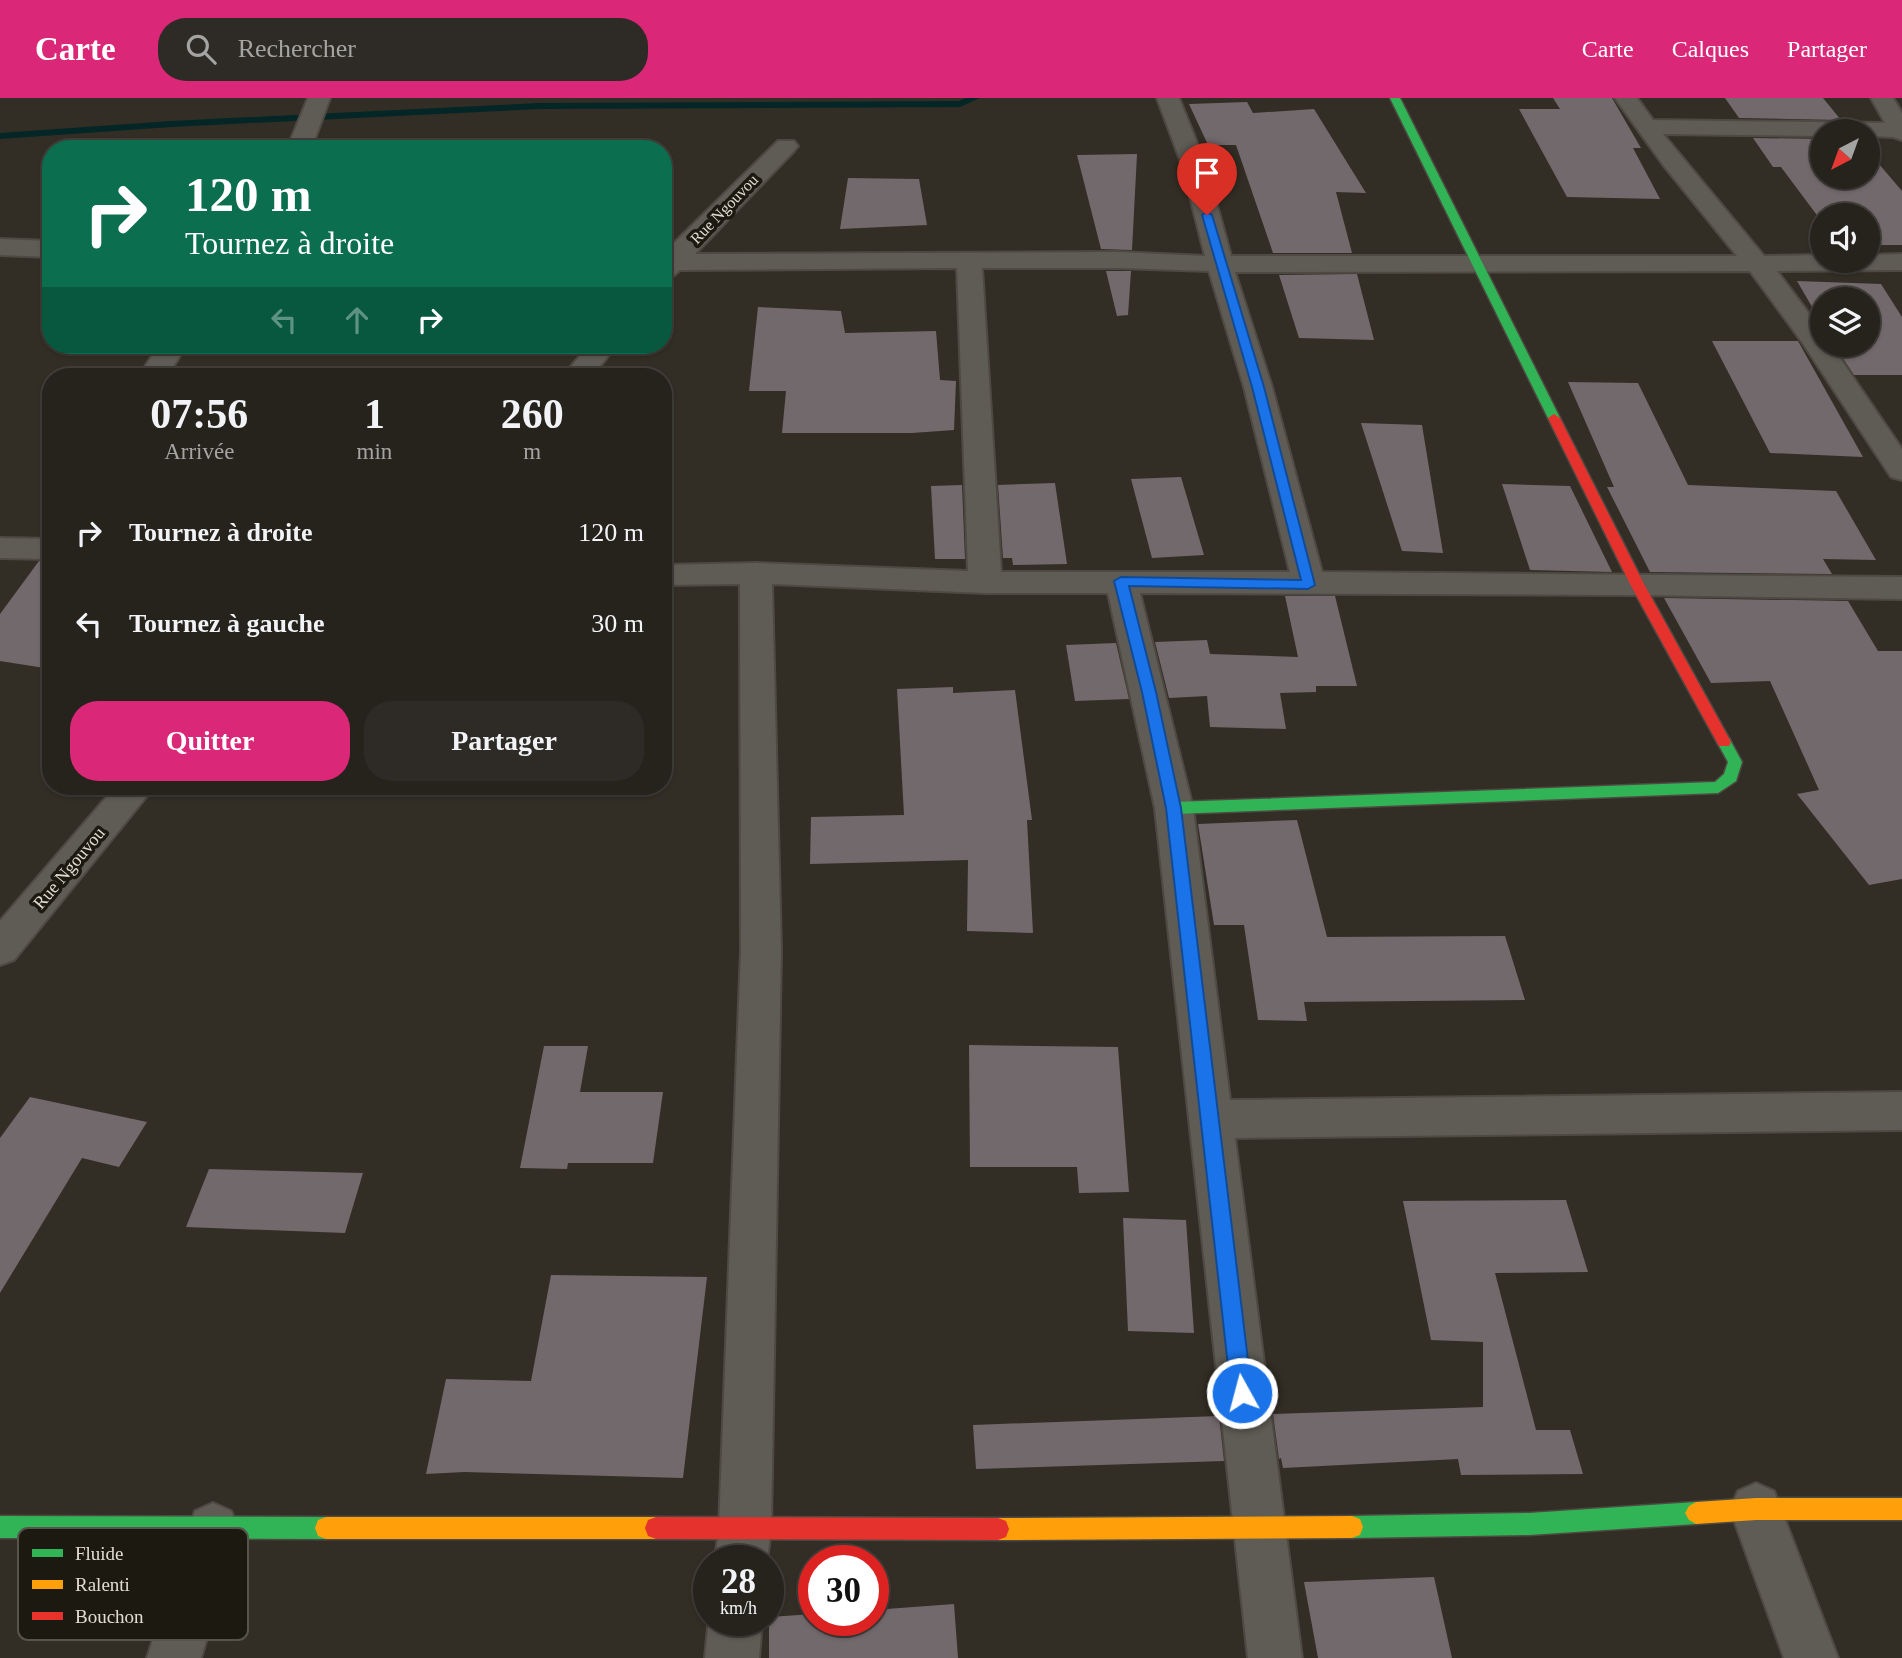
<!DOCTYPE html>
<html lang="fr">
<meta charset="utf-8">
<style>
body{margin:0;font-family:Georgia,serif;background:#2e2a25;color:#f1f3f6;height:100vh;display:flex;flex-direction:column;font-size:26px;white-space:nowrap}
*{box-sizing:border-box;margin:0}
p{font-size:23px;color:#a4a4a3}
.icon{flex:none;width:38px;height:38px;fill:none;stroke:currentColor;stroke-width:2;stroke-linecap:round;stroke-linejoin:round}
.map{position:relative;flex:1;overflow:hidden}
.drawer{position:absolute;left:42px;top:270px;width:630px;height:427px;display:flex;flex-direction:column;background:#26221c;border-radius:28px;box-shadow:0 2px 5px #0004,0 0 0 2px #423f3b}
.drawer>*{flex:none}
.top-card{position:absolute;left:42px;top:42px;width:630px;height:214px;border-radius:28px;box-shadow:0 2px 5px #0004,0 0 0 2px #423f3b;background:#0b6e4f;color:#fff;overflow:hidden}
.needle{width:46px;rotate:221deg}
.fabs{position:absolute;left:1810px;top:21px;display:grid;gap:14px}
.fabs a{display:grid;place-items:center;width:70px;height:70px;border-radius:50%;background:#26221c;box-shadow:0 2px 5px #0004,0 0 0 2px #423f3b;font-size:35px}
.speed{position:absolute;left:693px;top:1447px;display:flex;gap:14px;font-size:35px;font-weight:700;text-align:center}
.speed>*{display:grid;place-content:center;width:91px;height:91px;border-radius:50%;background:#26221c;box-shadow:0 2px 5px #0004,0 0 0 2px #423f3b;line-height:1}
.speed small{font-size:18px;font-weight:400}
.speed .limit{border:10px solid #d22;background:#fff;color:#111}
.pin{position:absolute;display:grid;place-items:center;width:60px;height:60px;color:#fff;margin:-72px -30px;border-radius:50% 50% 50% 0;rotate:-45deg;box-shadow:0 0 7px #0007}
.pin .icon{rotate:45deg}
.me{position:absolute;width:77px;margin:-38px;rotate:353deg;stroke-linejoin:round;filter:drop-shadow(0 0 5px #0008)}
.turn{display:flex;align-items:center;gap:24px;height:147px;padding:0 28px;font-size:32px}
.turn .icon{width:91px;height:91px;stroke-width:2.5}
.turn b{display:block;font-size:49px;line-height:60px}
.lanes{display:flex;align-items:center;height:66px;padding:0 28px;background:#0003;justify-content:center;gap:35px;direction:ltr}
.lanes .off{opacity:.35}
.eta{display:flex;justify-content:space-evenly;align-items:center;height:119px;text-align:center}
.eta b{font-size:42px;font-weight:700;line-height:49px}
.primary-button{display:flex;gap:14px;margin-top:auto;padding:14px 28px}
.primary-button a{flex:1;height:80px;border-radius:28px;background:#db2777;color:#fff;font-size:28px;font-weight:700;line-height:80px;text-align:center}
.primary-button a+a{background:#2e2a25;color:#f1f3f6}
ul{padding:0;list-style:none}
li{display:flex;align-items:center;gap:21px;height:91px;padding:0 28px}
li div{flex:1}
li b{display:block;font-size:26px}
li em{font-style:normal}
header{display:flex;align-items:center;gap:42px;box-sizing:border-box;height:98px;padding:0 35px;background:#db2777;color:#fff}
header strong{font-size:33px}
nav{display:flex;gap:38px;margin-inline-start:auto;font-size:24px}
.search{width:490px;height:63px;background:#2e2a25;display:flex;align-items:center;gap:18px;box-sizing:border-box;padding:0 24px;border-radius:28px;color:#a4a4a3;font-size:26px}
.map>svg:first-child{display:block}
.lines{fill:none;stroke-linecap:round;stroke-linejoin:round}
.stream{fill:#042627;fill-rule:evenodd}
.building{fill:#72696d}
.street-casing{stroke:#4e4942;stroke-width:4}
.fast-casing{stroke:#4e4942;stroke-width:3}
.slow-casing{stroke:#4e4942;stroke-width:3}
.jam-casing{stroke:#4e4942;stroke-width:3}
.street{fill:#5f5c55;fill-rule:evenodd}
.fast{fill:#30b455;fill-rule:evenodd}
.slow{fill:#ff9f0a;fill-rule:evenodd}
.jam{fill:#e5322d;fill-rule:evenodd}
.route{fill:#1a73e8;stroke:#114b97;stroke-width:2}
.labels{text-anchor:middle;dominant-baseline:central;stroke-width:7;stroke-linejoin:round;paint-order:stroke}
.far-street-label{font-size:16px;fill:#e1dcd2;stroke:#1c1911}
.street-label{font-size:18px;fill:#e1dcd2;stroke:#1c1911}
.key{fill:#1c1911;stroke:#57544b;stroke-width:2}
.key-label{font-size:19px;fill:#e1dcd2}
</style>
<header>
<strong>Carte</strong>
<div class="search"><svg class="icon" aria-label="search" viewBox="0 0 24 24"><circle cx="10" cy="10" r="6"/><path d="M15 15l6 6"/></svg>Rechercher</div>
<nav><a>Carte</a><a>Calques</a><a>Partager</a></nav>
</header>
<div class="map">
<svg width="1902" height="1560" viewBox="0 0 1902 1560">
<rect width="100%" height="100%" fill="#322e25"/>
<g class="lines">
<path class="stream" d="M966 0H980L960 9 540 11 171 29 0 41V35L171 23 540 5 959 3Z"/>
</g>
<g class="building">
<path d="M1553 0H1612L1641 50H1633L1660 101 1567 99 1519 11H1560Z"/>
<path d="M1725 0H1823L1841 22 1739 20Z"/>
<path d="M1247 4 1253 15 1314 11 1366 95 1336 94 1352 155H1273L1236 47H1208L1189 6Z"/>
<path d="M1753 40 1822 41V79H1867V52L1902 93V147H1867V117H1822V124L1781 69H1773Z"/>
<path d="M1137 56 1132 152 1101 151 1077 57Z"/>
<path d="M848 80 919 81 927 127 840 131Z"/>
<path d="M1106 173H1131L1128 217 1117 218Z"/>
<path d="M1357 176 1374 242 1299 240 1279 177Z"/>
<path d="M1797 183 1881 186 1902 219V277H1854L1834 247H1867V201H1822V226Z"/>
<path d="M758 209 841 213 845 235 936 233 940 282 956 283 954 332 912 335H782L786 293H749Z"/>
<path d="M1712 243H1798L1863 359 1770 355Z"/>
<path d="M1568 284 1638 285 1688 387 1836 393 1876 462 1823 461 1832 476 1650 474 1607 389H1614Z"/>
<path d="M1361 325 1422 327 1443 455 1402 453Z"/>
<path d="M1181 379 1204 457 1152 460 1131 381Z"/>
<path d="M1055 385 1067 466 1013 467 1012 460H1003L998 387Z"/>
<path d="M1502 386 1570 388 1612 474 1530 472Z"/>
<path d="M962 387 965 461H935L931 388Z"/>
<path d="M39 463 51 464V571L0 563V516Z"/>
<path d="M1285 498H1335L1357 588H1316V594L1280 595 1286 631 1210 629 1207 598 1169 600 1155 544 1207 542 1210 556 1298 559Z"/>
<path d="M1664 500 1848 503 1878 553H1902V781L1869 787 1797 696 1819 692 1770 583 1711 585Z"/>
<path d="M1116 545 1129 601 1075 603 1066 547Z"/>
<path d="M953 589V595L1015 592 1032 722H1027L1033 835 967 833 968 762 810 766 811 719 904 717 897 591Z"/>
<path d="M1297 722 1327 839 1505 838 1525 902 1304 904 1307 923 1258 922 1244 827H1214L1198 726Z"/>
<path d="M969 947 1118 949 1129 1094 1079 1095 1077 1069H970Z"/>
<path d="M544 948H588L580 994H663L653 1065H568L567 1071 520 1070Z"/>
<path d="M30 999 147 1024 119 1069 82 1060 0 1195V1040Z"/>
<path d="M209 1071 363 1075 345 1135 186 1129Z"/>
<path d="M1566 1102 1588 1174 1495 1175 1536 1332H1570L1583 1376 1461 1377 1458 1361 1283 1370 1281 1360 1279 1361 1273 1316 1483 1309V1244L1431 1242 1403 1103Z"/>
<path d="M1123 1120 1186 1122 1194 1235 1128 1233Z"/>
<path d="M551 1177 707 1179 683 1380 464 1374 426 1376 446 1281 531 1283Z"/>
<path d="M1219 1318 1224 1363 976 1371 973 1327Z"/>
<path d="M1434 1479 1452 1560H1318L1304 1484Z"/>
<path d="M954 1506 958 1560H769V1519L814 1516V1522H873V1512Z"/>
</g>
<g class="lines">
<defs>
<g id="street">
<path d="M308 0H330L311 51H287Z"/>
<path d="M1157 0H1179L1206 67 1231 158H1737L1664 68 1615 0H1637L1653 22 1885 25 1871 0H1893L1902 15V42L1893 39 1867 38V33H1822V38L1663 36 1764 158 1822 157V163H1867V157L1902 156V172L1777 173 1822 233V247H1831L1902 351V382L1891 379 1802 244 1750 173 1235 174 1272 289 1322 474 1902 479V501L1637 497 1140 495 1193 710 1230 1002 1902 994V1032L1235 1040 1302 1560H1248L1155 710 1108 495H985L772 486 781 852 771 1430 767 1463H715L719 1430 741 852 740 486 663 487V467L756 465 968 473 957 170 680 172 672 179 663 182V156L778 43H794L798 48 794 53 695 156 1119 154 1205 158 1182 67ZM982 170H1119L1209 173 1244 289 1290 474H1001Z"/>
<path d="M0 141 51 143V159L0 157Z"/>
<path d="M159 247H187L167 278H139Z"/>
<path d="M589 247H617L592 278H563Z"/>
<path d="M0 440 51 441V461L0 460Z"/>
<path d="M116 688H155L14 862 0 867V823Z"/>
<path d="M1756 1385 1774 1393 1838 1560H1784L1730 1411 1738 1393Z"/>
<path d="M213 1405 231 1413 239 1431 201 1560H147L195 1413Z"/>
<path d="M709 1520V1522H762L759 1560H705Z"/>
</g>
<g id="fast">
<path d="M1390 0H1400L1560 320 1558 323 1554 324 1548 320Z"/>
<path d="M1724 639 1729 640 1742 664 1736 683 1718 695 1174 716 1166 710 1174 704 1715 684 1724 676 1728 664 1717 644Z"/>
<path d="M1696 1404 1703 1408 1707 1415 1703 1422 1696 1426 1529 1437 1352 1440 1344 1437 1341 1429 1344 1421 1352 1418 1529 1415Z"/>
<path d="M0 1418 326 1419 334 1422 337 1430 334 1438 326 1441 0 1440Z"/>
</g>
<g id="slow">
<path d="M1756 1400H1902V1422H1756L1696 1426 1689 1422 1685 1415 1689 1408 1696 1404Z"/>
<path d="M1352 1418 1360 1421 1363 1429 1360 1437 1352 1440 998 1442 990 1439 987 1431 990 1423 998 1420Z"/>
<path d="M326 1419H656L664 1422 667 1430 664 1438 656 1441H326L318 1438 315 1430 318 1422Z"/>
</g>
<g id="jam">
<path d="M1554 316 1560 320 1644 486 1731 644 1729 648H1719L1630 486 1548 320Z"/>
<path d="M656 1419 998 1420 1006 1423 1009 1431 1006 1439 998 1442 656 1441 648 1438 645 1430 648 1422Z"/>
</g>
</defs>
<use href="#street" class="street-casing"/>
<use href="#fast" class="fast-casing"/>
<use href="#slow" class="slow-casing"/>
<use href="#jam" class="jam-casing"/>
<use href="#street" class="street"/>
<use href="#fast" class="fast"/>
<use href="#slow" class="slow"/>
<use href="#jam" class="jam"/>
</g>
<path class="route" d="M1207 114 1212 117 1264 289 1315 487 1308 491 1129 488 1156 594 1181 710 1252 1295 1249 1302 1242 1305 1234 1302 1231 1295 1166 710 1142 594 1114 483 1121 479 1301 482 1252 289 1202 117Z"/>
<g class="labels">
<g class="far-street-label">
<text transform="translate(724 111) rotate(-46)">Rue Ngouvou</text>
</g>
<g class="street-label">
<text transform="translate(69 770) rotate(-50)">Rue Ngouvou</text>
</g>
</g>
<rect x="18" y="1430" width="230" height="112" rx="10" class="key"/>
<rect x="32" y="1451" width="31" height="8" fill="#30b455"/>
<rect x="32" y="1482" width="31" height="9" fill="#ff9f0a"/>
<rect x="32" y="1514" width="31" height="8" fill="#e5322d"/>
<g class="key-label">
<text x="75" y="1462">Fluide</text>
<text x="75" y="1493">Ralenti</text>
<text x="75" y="1525">Bouchon</text>
</g>
</svg>
<div class="fabs">
<a><svg class="needle" viewBox="-14 -14 28 28"><path d="M0-13l5 13h-10z" fill="#e53935"/><path d="M0 13l5-13h-10z" fill="#a4a4a3"/></svg></a>
<a><svg class="icon" aria-label="sound" viewBox="0 0 24 24"><path d="M4 9h4l5-4v14l-5-4H4zM17 9q2 3 0 6"/></svg></a>
<a><svg class="icon" aria-label="layers" viewBox="0 0 24 24"><path d="M12 4l9 5-9 5-9-5zM3 14l9 5 9-5"/></svg></a>
</div>
<div class="speed"><div>28<small>km/h</small></div><div class="limit">30</div></div>
<div class="pin" style="left:1207px;top:117px;background:#d93025"><svg class="icon" aria-label="arrive" viewBox="0 0 24 24"><path d="M6 21V4h12l-3 4 3 4H6"/></svg></div>
<svg class="me" style="left:1242px;top:1295px" viewBox="-20 -20 40 40"><circle r="17" fill="#1a73e8" stroke="#fff" stroke-width="3"/><path d="M0-11L8 9 0 5-8 9z" fill="#fff"/></svg>
<div class="top-card">
<div class="turn"><svg class="icon" aria-label="right" viewBox="0 0 24 24"><path d="M7 20v-9h11M14 6l5 5-5 5"/></svg><div><b>120 m</b>Tournez à droite</div></div>
<div class="lanes"><svg class="icon off" aria-label="left" viewBox="0 0 24 24"><path d="M17 20v-9H6M10 6l-5 5 5 5"/></svg><svg class="icon off" aria-label="ahead" viewBox="0 0 24 24"><path d="M12 20V5M6 11l6-6 6 6"/></svg><svg class="icon" aria-label="right" viewBox="0 0 24 24"><path d="M7 20v-9h11M14 6l5 5-5 5"/></svg></div>
</div>
<section class="drawer">
<div class="eta">
<div><b>07:56</b><p>Arrivée</p></div>
<div><b>1</b><p>min</p></div>
<div><b>260</b><p>m</p></div>
</div>
<ul>
<li><svg class="icon" aria-label="right" viewBox="0 0 24 24"><path d="M7 20v-9h11M14 6l5 5-5 5"/></svg><div><b>Tournez à droite</b></div><em>120 m</em></li>
<li><svg class="icon" aria-label="left" viewBox="0 0 24 24"><path d="M17 20v-9H6M10 6l-5 5 5 5"/></svg><div><b>Tournez à gauche</b></div><em>30 m</em></li>
</ul>
<div class="primary-button"><a>Quitter</a><a>Partager</a></div>
</section>
</div>
